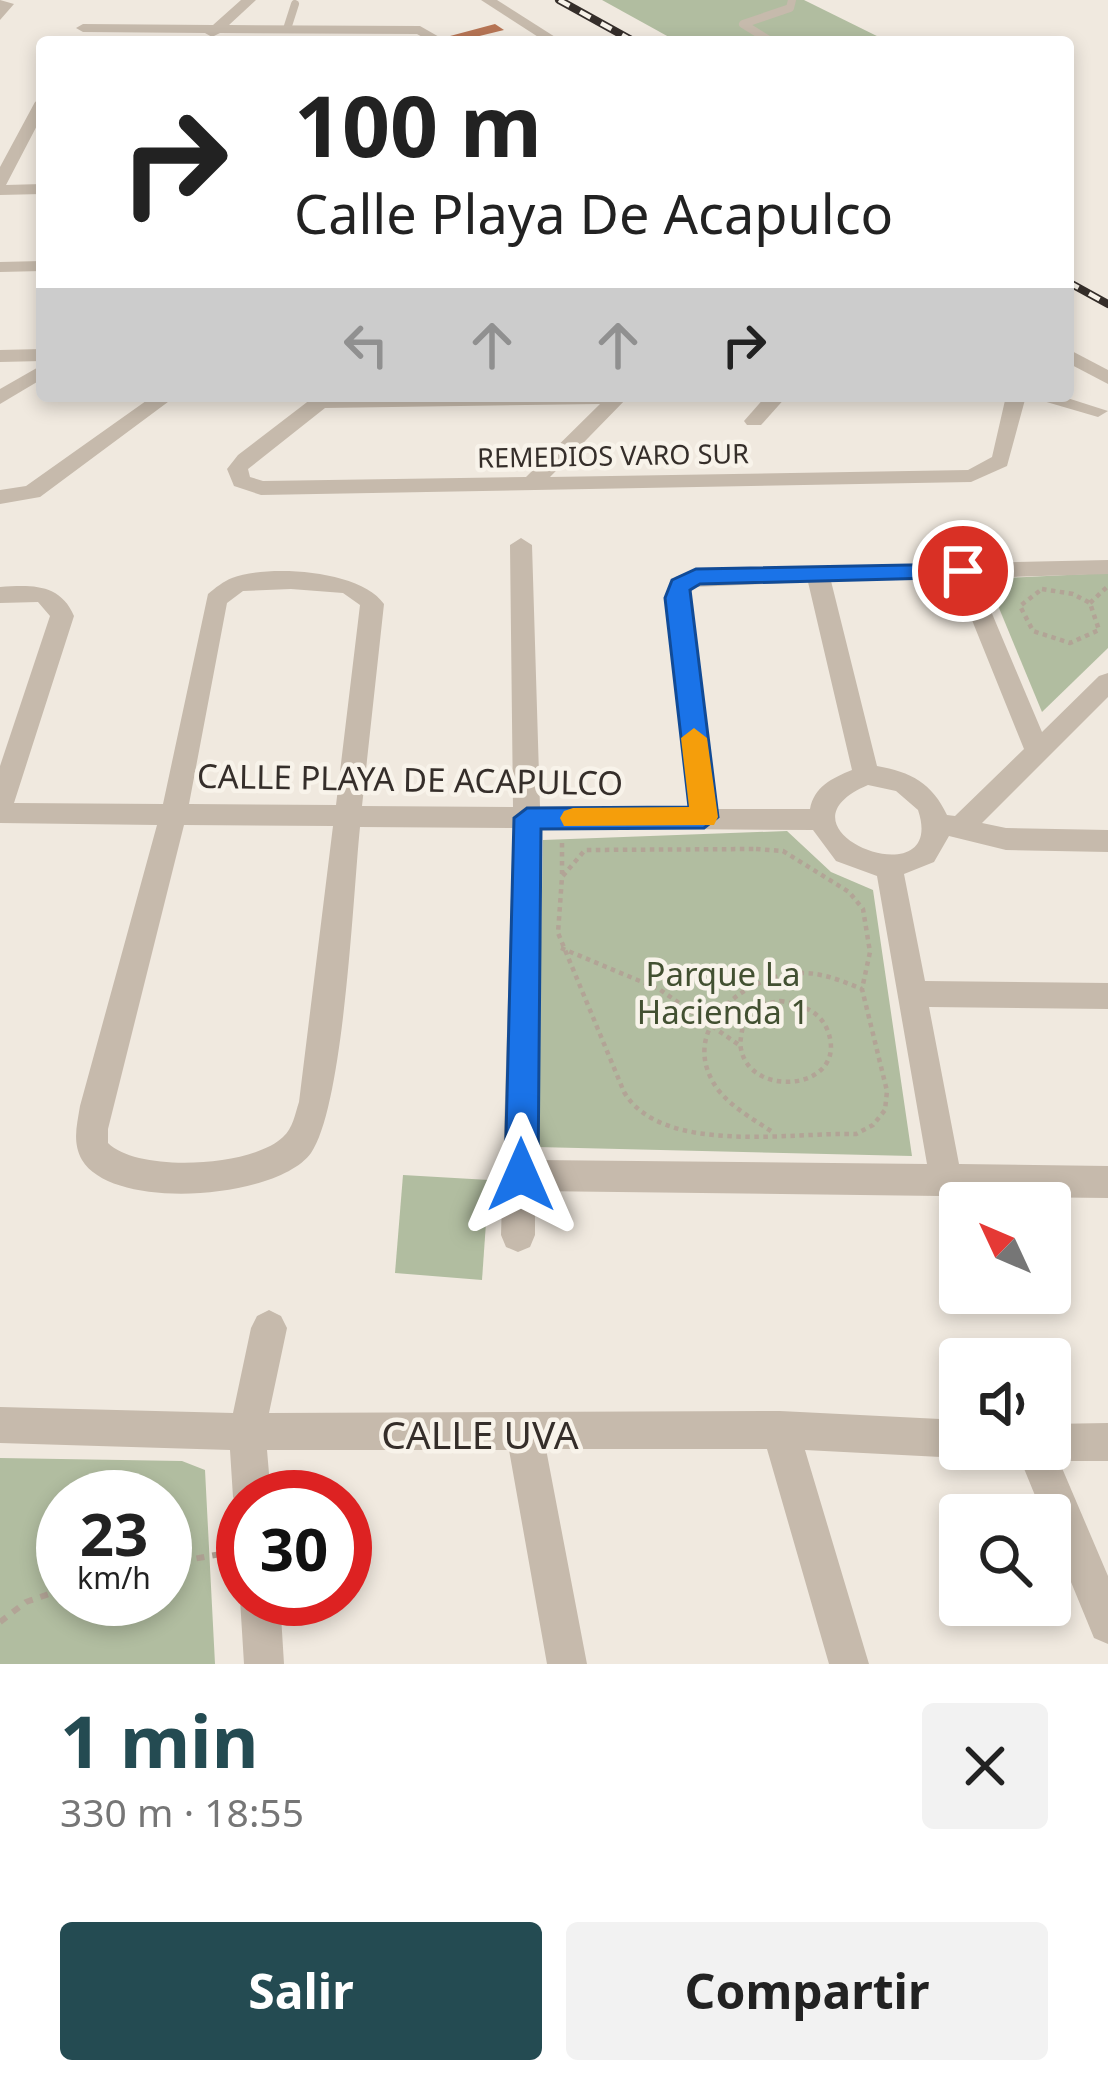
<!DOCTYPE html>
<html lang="es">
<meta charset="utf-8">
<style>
body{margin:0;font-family:"Noto Sans",sans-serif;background:#f2f2f2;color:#222;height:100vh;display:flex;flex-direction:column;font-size:45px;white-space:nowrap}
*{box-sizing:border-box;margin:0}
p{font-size:39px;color:#767676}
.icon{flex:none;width:66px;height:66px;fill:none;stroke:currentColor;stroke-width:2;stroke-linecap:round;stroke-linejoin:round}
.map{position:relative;height:1664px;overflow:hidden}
.panel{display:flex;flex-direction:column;background:#fff;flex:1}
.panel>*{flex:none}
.top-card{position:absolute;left:36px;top:36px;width:1038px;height:366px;border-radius:12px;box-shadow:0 6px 18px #0003;background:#fff;color:#222;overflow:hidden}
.needle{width:78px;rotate:314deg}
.fabs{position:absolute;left:939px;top:1182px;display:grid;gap:24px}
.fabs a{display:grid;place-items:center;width:132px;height:132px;border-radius:12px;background:#fff;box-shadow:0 6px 18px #0003;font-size:60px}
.speed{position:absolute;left:36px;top:1470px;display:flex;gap:24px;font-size:60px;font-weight:700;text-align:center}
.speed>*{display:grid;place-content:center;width:156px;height:156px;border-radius:50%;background:#fff;box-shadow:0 6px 18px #0003;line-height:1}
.speed small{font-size:30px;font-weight:400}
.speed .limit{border:18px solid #d22;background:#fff;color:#111}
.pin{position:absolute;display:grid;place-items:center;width:102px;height:102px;color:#fff;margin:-51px;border:6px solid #fff;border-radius:50%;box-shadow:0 3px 12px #0007}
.me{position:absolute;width:132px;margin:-66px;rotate:0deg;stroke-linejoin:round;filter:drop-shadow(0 0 9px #0008)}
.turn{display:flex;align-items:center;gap:42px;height:252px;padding:0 60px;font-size:54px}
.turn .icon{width:156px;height:156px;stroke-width:2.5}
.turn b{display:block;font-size:84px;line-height:102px}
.lanes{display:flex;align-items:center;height:114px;padding:0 60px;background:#0003;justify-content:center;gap:60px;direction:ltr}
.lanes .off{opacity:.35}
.round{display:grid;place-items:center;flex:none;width:126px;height:126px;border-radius:12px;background:#f2f2f2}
.headline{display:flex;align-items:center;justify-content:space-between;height:204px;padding:0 60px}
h1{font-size:72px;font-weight:700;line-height:90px;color:#244b52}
.cta{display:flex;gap:24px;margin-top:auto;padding:24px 60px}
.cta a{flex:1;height:138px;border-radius:12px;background:#244b52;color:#fff;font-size:48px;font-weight:700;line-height:138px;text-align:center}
.cta a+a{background:#f2f2f2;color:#222}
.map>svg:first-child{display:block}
.green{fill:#b1bda0;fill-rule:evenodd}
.building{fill:#b77555}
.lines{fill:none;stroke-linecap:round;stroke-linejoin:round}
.path-far1{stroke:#b2a496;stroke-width:4.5;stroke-dasharray:4.5 4.5;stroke-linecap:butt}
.path{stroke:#b2a496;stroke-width:6;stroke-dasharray:8 8;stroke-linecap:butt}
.service{stroke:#c6baac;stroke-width:8}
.minor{fill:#c6baac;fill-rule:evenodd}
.rail-casing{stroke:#352e2a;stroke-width:8}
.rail{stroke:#f8f3ea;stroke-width:4.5;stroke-dasharray:12;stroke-linecap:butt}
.route{fill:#1a73e8;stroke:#114b97;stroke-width:3}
.slow{fill:#f59e0b}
.labels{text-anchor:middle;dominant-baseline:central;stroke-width:9;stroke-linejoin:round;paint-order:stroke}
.far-street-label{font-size:27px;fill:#352e2a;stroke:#f8f3ea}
.street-label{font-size:33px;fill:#352e2a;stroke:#f8f3ea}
.park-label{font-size:33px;fill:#425031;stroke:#f8f3ea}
.near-street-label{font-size:39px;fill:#352e2a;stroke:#f8f3ea}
</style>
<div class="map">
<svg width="1108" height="1664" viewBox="0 0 1108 1664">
<rect width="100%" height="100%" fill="#f0e9df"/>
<g class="green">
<path d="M602 0H804L889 42H678Z"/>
<path d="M1108 573V648L1042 712 987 579Z"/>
<path d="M787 831 831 872 873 890 912 1156 537 1147 543 840Z"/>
<path d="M403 1175 489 1180 482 1280 395 1273Z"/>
<path d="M0 1458 182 1461 205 1470 215 1664H0ZM63 1497H165V1599H63Z"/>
</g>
<path class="building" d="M495 24 504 30 459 41 450 36Z"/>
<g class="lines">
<g class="path-far1">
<path d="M1042 589 1073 594 1090 603 1099 630 1070 643 1033 631 1020 606Z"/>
<path d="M1090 603 1108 586"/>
<path d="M562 843V874"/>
<path d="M756 849 783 851 849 892 863 909 870 952 862 989 887 1091 885 1110 873 1125 856 1134C791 1132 662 1156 624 1092L558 933 562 877 585 850Z"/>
<path d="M561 948 659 989 739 1045"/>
<path d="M780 1001C799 1004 819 1010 827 1029 852 1089 751 1101 741 1049 739 1041 743 1028 744 1020L765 1004Z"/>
<path d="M771 1131C753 1119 733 1108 719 1091 674 1032 742 976 799 973 821 972 842 981 862 989"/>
</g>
<g class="path">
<path d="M165 1564 243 1550"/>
<path d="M0 1622 26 1602 63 1589"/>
</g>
<g class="service">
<path d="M287 29 295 4"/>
<path d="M772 42 743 24 790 8 792 0"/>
</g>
<g class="minor">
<path d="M0 0 14 4 0 20Z"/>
<path d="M241 0H256L229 25 420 26 448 42H431L417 34 220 33 212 37 205 33 83 32 76 28 83 24 213 25Z"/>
<path d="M481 0H497L563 42H546Z"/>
<path d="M42 98V116L6 185 42 184V194L0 195V167L35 102Z"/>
<path d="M42 261V271L0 272V262Z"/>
<path d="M42 349V361L0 362V350Z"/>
<path d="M1068 349 1108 370V384L1068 363Z"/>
<path d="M42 365V379L0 404V389Z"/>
<path d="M153 396H176L40 497 0 504V490L26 486Z"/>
<path d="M629 396 550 477 968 470 992 457 1006 396H1026L1007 466 971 482 261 495 234 486 227 469 238 455 315 396ZM600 404 526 477 263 481 250 477 248 469 325 408Z"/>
<path d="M766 396H787L761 425H747L744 421Z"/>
<path d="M1026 396H1061L1108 411 1098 417Z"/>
<path d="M521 538 532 545 540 807 690 808 665 599 675 577 696 569 1108 560V574L977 578 1042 732 1099 676 1108 673V697L982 823 1006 828 1108 830V852L1006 850 949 836 934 862 904 874 925 981 1108 983V1009L929 1007 959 1164 1108 1166V1198L535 1191V1235L530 1247 518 1252 506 1247 501 1235 513 828 360 827C353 895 344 1105 311 1153 278 1199 113 1212 82 1160 72 1142 77 1125 80 1106L157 825 0 823V766L50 616 38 602 0 603V587C31 585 60 583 74 616L14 803 163 804 208 594C215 588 224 581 232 578 268 564 361 570 384 604L362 806 513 807 510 545ZM955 578 1024 749 955 816 947 815C932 783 911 772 877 766L831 581ZM808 582 852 770C832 778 814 787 810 809H716L689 599 693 587ZM291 589 343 593 360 605 336 805 189 804 227 603 243 591ZM868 785 896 791 918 810C949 902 762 830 868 785ZM184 825 333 826 299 1102C295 1114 293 1128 283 1137 252 1167 138 1173 108 1143V1129ZM540 828 813 830 836 861 877 876 927 1164 536 1160Z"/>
<path d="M269 1310 281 1316 287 1328 269 1413 780 1411 960 1420V1449H974L960 1458 805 1450 869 1664H829L767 1449H546L587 1664H547L509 1450H267L271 1497H243V1512L233 1497 230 1450 0 1443V1407L233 1413 251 1328 257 1316Z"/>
<path d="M1108 1423V1461H1059L1108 1576V1644L1094 1638 1050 1531V1515H1043L1016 1449H1050V1424Z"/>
<path d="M243 1592V1599H280L284 1664H244L240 1599Z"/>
</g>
<defs>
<g id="rail">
<path d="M559 0 635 42"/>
<path d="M1068 282 1108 304"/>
</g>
</defs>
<use href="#rail" class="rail-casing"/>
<use href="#rail" class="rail"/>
</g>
<path class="route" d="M963 564 971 566V577L700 584 690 590 718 817 704 828 541 829 538 1175 533 1186 521 1191 510 1186 505 1175 514 818 527 808 689 807 665 598 672 580 696 569Z"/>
<path class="slow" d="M694 728 707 738 718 817 714 825 564 826 560 818 564 811 573 808 689 807 681 738Z"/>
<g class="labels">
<g class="far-street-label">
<text transform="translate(613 455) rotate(-1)">REMEDIOS VARO SUR</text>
</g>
<g class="street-label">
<text transform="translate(410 779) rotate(1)">CALLE PLAYA DE ACAPULCO</text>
</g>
<g class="park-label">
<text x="723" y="973">Parque La<tspan x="723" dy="38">Hacienda 1</tspan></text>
</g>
<g class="near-street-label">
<text x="480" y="1433">CALLE UVA</text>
</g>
</g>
</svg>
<div class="fabs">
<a><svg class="needle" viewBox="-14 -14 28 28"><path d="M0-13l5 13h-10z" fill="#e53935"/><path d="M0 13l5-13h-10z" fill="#767676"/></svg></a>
<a><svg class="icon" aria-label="sound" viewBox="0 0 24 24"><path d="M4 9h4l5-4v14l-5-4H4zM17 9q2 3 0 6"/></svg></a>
<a><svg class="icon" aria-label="search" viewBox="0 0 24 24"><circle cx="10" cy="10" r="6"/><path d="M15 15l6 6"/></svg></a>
</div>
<div class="speed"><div>23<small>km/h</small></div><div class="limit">30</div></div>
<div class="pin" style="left:963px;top:571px;background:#d93025"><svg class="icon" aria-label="arrive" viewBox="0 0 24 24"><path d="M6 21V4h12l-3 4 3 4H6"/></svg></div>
<svg class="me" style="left:521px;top:1175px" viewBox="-20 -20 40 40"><path d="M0-17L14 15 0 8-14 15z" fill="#1a73e8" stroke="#fff" stroke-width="4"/></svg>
<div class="top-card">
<div class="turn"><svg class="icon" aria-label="right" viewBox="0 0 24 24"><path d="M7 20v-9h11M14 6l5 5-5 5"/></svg><div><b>100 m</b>Calle Playa De Acapulco</div></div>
<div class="lanes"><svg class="icon off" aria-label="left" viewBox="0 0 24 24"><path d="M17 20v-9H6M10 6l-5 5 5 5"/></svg><svg class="icon off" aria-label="ahead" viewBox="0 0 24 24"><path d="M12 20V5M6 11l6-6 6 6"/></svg><svg class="icon off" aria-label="ahead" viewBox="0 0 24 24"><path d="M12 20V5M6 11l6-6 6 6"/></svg><svg class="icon" aria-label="right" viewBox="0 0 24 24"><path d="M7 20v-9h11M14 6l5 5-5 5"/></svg></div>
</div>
</div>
<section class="panel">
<div class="headline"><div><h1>1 min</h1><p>330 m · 18:55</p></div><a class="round"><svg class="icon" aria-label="close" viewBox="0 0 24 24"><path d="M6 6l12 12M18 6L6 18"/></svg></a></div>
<div class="cta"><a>Salir</a><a>Compartir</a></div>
</section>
